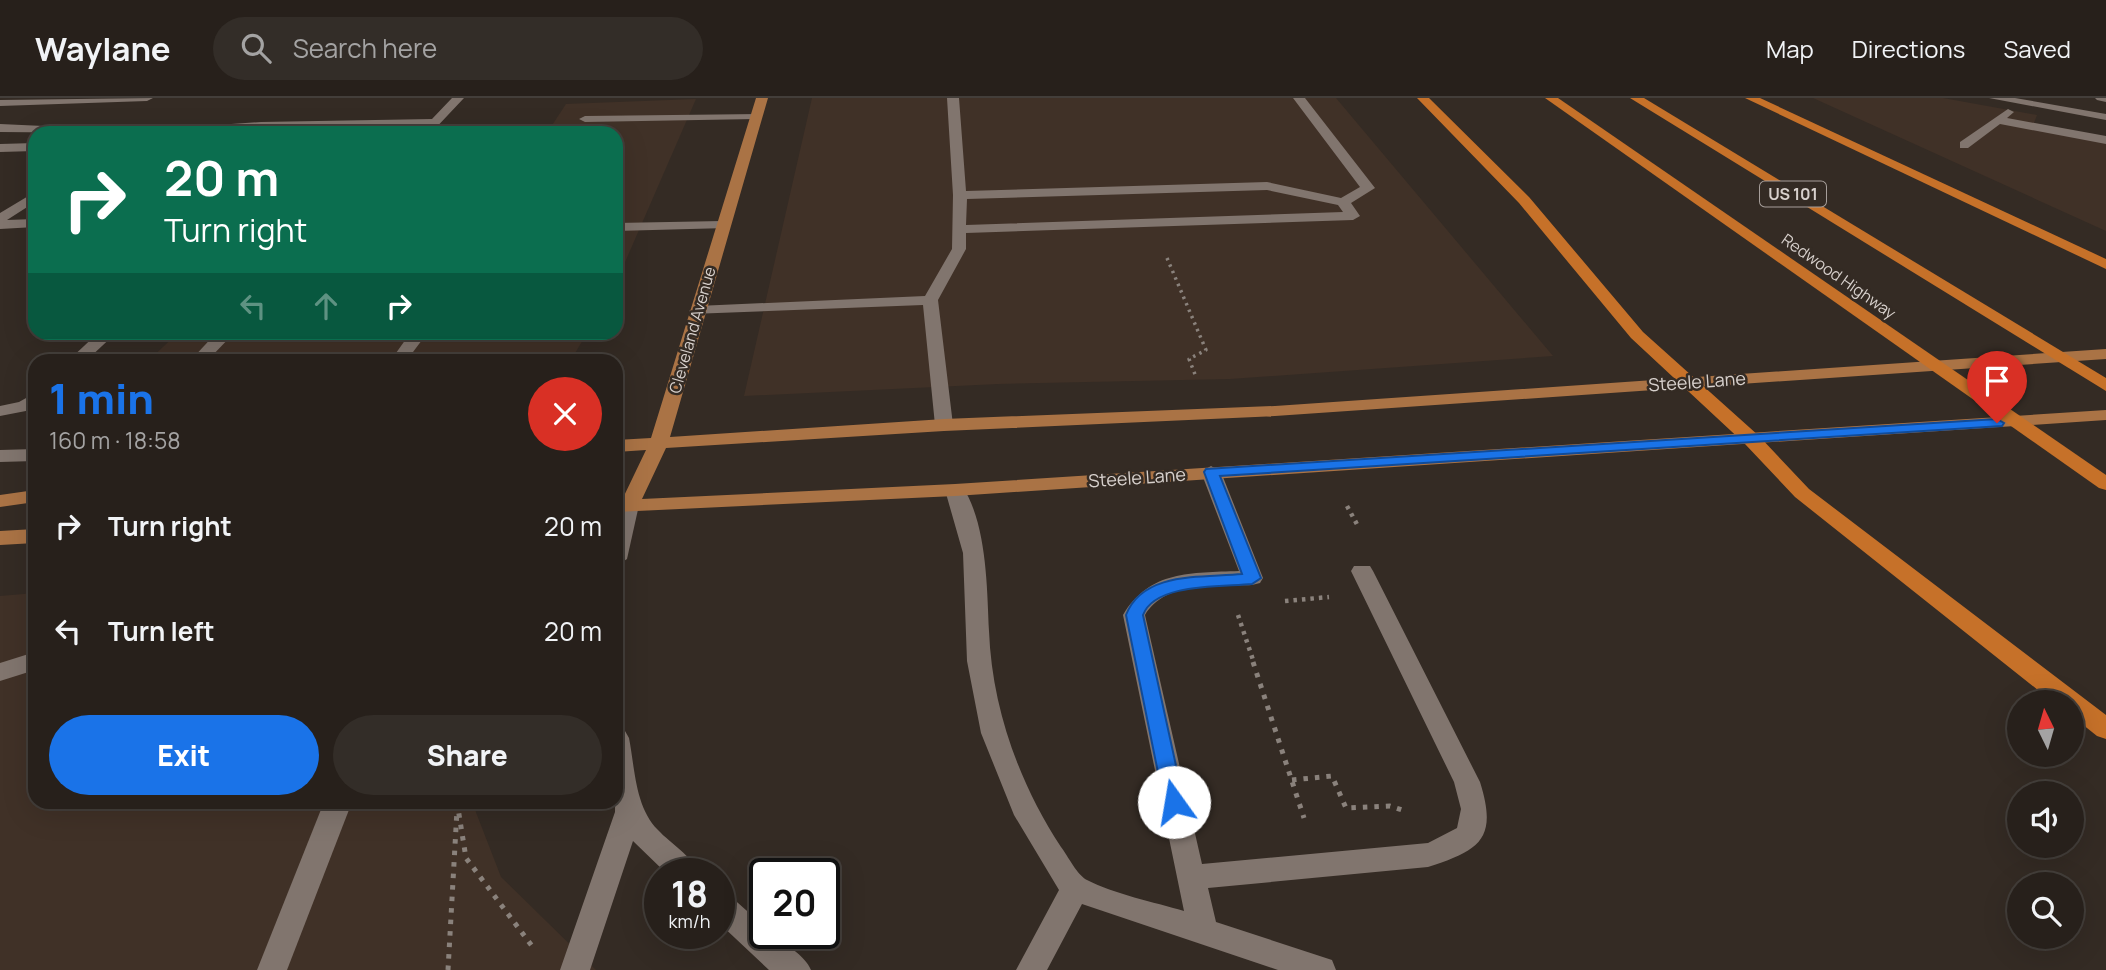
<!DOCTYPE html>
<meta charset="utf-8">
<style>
body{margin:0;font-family:Manrope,sans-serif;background:#332d28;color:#f1f3f6;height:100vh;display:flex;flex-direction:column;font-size:26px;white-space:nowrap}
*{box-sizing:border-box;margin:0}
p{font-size:23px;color:#a4a3a3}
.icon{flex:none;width:38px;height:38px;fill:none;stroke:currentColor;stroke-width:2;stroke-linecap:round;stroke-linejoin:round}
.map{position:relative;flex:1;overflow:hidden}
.drawer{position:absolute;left:28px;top:256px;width:595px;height:455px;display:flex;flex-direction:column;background:#27201b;border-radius:21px;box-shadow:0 7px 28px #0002,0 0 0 2px #433e3a}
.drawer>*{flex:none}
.banner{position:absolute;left:28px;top:28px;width:595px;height:214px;border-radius:21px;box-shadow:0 7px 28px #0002,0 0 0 2px #433e3a;background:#0b6e4f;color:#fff;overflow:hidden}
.needle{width:46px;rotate:355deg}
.buttons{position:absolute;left:2007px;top:592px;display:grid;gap:14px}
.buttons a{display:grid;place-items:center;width:77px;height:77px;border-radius:50%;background:#27201b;box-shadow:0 7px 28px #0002,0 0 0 2px #433e3a;font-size:35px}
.speed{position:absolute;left:644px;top:760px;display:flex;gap:14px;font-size:35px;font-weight:700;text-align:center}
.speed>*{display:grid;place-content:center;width:91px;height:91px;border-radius:50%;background:#27201b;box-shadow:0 7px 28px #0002,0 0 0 2px #433e3a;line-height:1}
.speed small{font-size:18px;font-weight:400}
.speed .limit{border:4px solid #111;border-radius:10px;background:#fff;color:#111}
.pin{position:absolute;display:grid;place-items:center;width:60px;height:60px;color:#fff;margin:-72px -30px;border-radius:50% 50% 50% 0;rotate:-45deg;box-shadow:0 0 7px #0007}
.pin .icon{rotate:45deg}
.me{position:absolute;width:77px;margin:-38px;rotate:347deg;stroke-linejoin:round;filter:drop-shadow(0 0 5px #0008)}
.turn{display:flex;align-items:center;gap:24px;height:147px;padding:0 21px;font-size:32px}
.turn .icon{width:91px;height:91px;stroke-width:2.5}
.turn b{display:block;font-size:49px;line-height:60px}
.lanes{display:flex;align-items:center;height:66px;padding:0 21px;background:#0003;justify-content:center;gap:35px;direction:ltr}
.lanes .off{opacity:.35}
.round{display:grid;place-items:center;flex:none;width:74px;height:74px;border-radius:37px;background:#332d28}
.headline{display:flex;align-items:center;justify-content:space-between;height:119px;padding:0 21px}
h1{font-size:42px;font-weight:800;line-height:52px;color:#1a73e8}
.button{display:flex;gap:14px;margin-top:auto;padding:14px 21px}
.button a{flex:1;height:80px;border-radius:42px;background:#1a73e8;color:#fff;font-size:28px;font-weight:800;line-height:80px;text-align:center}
.button a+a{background:#332d28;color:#f1f3f6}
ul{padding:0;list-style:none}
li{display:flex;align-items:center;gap:21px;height:105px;padding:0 21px}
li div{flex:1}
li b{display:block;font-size:26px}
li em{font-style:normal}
header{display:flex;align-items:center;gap:42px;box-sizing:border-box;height:98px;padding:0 35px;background:#27201b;border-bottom:2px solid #433e3a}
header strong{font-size:33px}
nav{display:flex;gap:38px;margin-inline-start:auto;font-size:24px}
.search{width:490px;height:63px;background:#332d28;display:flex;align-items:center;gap:18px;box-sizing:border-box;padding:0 24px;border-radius:38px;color:#a4a3a3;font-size:26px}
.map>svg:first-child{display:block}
.built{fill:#403127}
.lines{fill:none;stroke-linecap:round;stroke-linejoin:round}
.path-far2{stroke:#8a827c;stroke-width:3.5;stroke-dasharray:2.5 4.5;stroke-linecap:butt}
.path-far1{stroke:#8a827c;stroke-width:4.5;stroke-dasharray:3.5 5;stroke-linecap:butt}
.path{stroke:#8a827c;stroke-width:5;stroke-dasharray:4.5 7;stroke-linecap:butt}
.minor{fill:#81756e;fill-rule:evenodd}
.major{fill:#aa7345;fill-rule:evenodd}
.highway{fill:#c67129;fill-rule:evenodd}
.route{fill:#1a73e8;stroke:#114b97;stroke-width:2}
.labels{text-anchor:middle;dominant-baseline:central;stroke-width:5;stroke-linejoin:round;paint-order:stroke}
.shield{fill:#342b24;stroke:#a69e9a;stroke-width:2}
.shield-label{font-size:16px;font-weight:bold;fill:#d7d0cc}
.far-street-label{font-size:16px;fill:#d7d0cc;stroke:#342b24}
.street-label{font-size:18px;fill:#d7d0cc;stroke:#342b24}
</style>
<header>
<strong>Waylane</strong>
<div class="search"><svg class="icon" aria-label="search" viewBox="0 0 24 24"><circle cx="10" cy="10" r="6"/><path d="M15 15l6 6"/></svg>Search here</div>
<nav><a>Map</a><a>Directions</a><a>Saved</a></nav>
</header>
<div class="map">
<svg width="2106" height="872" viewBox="0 0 2106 872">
<rect width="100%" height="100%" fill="#342b24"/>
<g class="built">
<path d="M812 0H1336L1553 258 1230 281 998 286 744 298Z"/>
<path d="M1813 0H1943L2037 17 2034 25 2106 39V133Z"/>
<path d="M696 1 619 178 616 182V35H547L566 6Z"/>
<path d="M178 235H587L571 262H149Z"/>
<path d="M35 495V704H472L501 779 596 872H0V498Z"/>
</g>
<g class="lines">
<path class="path-far2" d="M1167 160 1206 252 1189 261 1196 279"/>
<g class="path-far1">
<path d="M1347 408 1359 430"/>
<path d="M1285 503 1329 499"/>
<path d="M1238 517 1254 565"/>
</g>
<g class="path">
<path d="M1253 564 1304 720"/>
<path d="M1292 682 1332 678 1346 710 1390 708 1405 713"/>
<path d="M457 704 466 760 535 852"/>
<path d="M448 872 457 712"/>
</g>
<g class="minor">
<path d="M153 0 147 3 0 8V2Z"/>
<path d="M452 0H464L431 35H421L425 28 155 35 161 31 261 24 432 21Z"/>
<path d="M947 0H959L966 93 1267 84 1341 100 1360 89 1293 0H1305L1375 90 1351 105 1360 118 1353 122 966 135V151L938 202 953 327 944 333 935 327 923 207 691 216 689 213 697 208 925 198 952 151 953 97ZM1267 92 1338 107 1343 114 966 127 967 101Z"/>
<path d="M1989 0H2015L2106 16V22Z"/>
<path d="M2095 0H2106V4L2097 2Z"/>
<path d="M2008 11 2014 14 2007 20 2106 38V46L2000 26 1968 50H1960V44Z"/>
<path d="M760 16 762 18 756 21 585 24 579 21 585 18Z"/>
<path d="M0 26 109 31 115 35 0 34Z"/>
<path d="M35 45V53L0 54V46Z"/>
<path d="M35 94V104L7 122 35 121V129L0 131V115Z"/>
<path d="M722 123 727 124V130L616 133V125Z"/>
<path d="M99 234H117L87 262H69Z"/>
<path d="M217 234H235L208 262H191Z"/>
<path d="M411 234H428L407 262H391Z"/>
<path d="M35 295V309L31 312 0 318V308L19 304Z"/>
<path d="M35 351V363L0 364V352Z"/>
<path d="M1211 368 1221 374 1263 480 1260 485 1252 487C1217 489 1166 482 1145 517L1202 766 1428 745 1457 730 1461 711 1454 684 1351 473 1354 468H1370L1373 473 1480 684C1498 741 1480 752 1428 769L1208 790 1216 824 1332 862 1336 872H1278L1082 806 1047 872H1016L1059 792 1014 717 981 635 967 563 963 455 945 392 948 388H962C987 425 987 490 989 533 992 610 1019 685 1061 749 1068 758 1077 777 1087 782 1114 796 1154 804 1184 813L1123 517C1150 472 1191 475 1239 473L1201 374Z"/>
<path d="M629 401 639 407 627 461 616 468V418L622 403Z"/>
<path d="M35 554V572L0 583V565Z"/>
<path d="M616 630 625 633 629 640C635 671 635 709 658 732 671 746 691 757 699 775H666L633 743 590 872H560L615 714Z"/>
<path d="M324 704H352L287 872H257Z"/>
<path d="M719 793 729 797 765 829V835H771C784 846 805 857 811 872H769L719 825Z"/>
</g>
<g class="major">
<path d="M756 0H768L670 339 944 321 1275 308 2106 251V261L1275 318 944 333 666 350 642 401 955 386 2106 312V322L955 398 616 414V402H622L646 352 616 354V342L651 340Z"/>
<path d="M35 392V404L0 409V397Z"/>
<path d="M35 431V445L0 447V433Z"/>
</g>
<g class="highway">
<path d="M1417 0H1429L1529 99 1643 234 1759 338 1809 391 2106 617V641L2097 638 2072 618V604H2053L1795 399 1745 346 1631 240 1519 105Z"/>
<path d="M1545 0H1558L2106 377V392L2099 390Z"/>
<path d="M1630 0H1644L2106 280V293Z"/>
<path d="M1745 0H1760L2106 161V171Z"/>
</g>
</g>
<path class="route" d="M1997 321 2004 325 2002 328 1220 378 1261 480 1252 486C1221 489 1155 485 1143 517L1184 704 1181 710H1167L1164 704 1126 517C1143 473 1202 480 1242 476L1204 374 1206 371Z"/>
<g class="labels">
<rect class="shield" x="1760" y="83.5" width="66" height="25" rx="5"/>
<g class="shield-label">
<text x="1793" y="96">US 101</text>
</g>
<g class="far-street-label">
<text transform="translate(1839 178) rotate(35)">Redwood Highway</text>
<text transform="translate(692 232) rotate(-74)">Cleveland Avenue</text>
</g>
<g class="street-label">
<text transform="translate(1697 283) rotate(-4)">Steele Lane</text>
<text transform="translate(1137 379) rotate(-4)">Steele Lane</text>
</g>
</g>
</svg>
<div class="buttons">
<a><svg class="needle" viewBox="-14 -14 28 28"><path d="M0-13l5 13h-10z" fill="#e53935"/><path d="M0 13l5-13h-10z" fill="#a4a3a3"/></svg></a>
<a><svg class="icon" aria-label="sound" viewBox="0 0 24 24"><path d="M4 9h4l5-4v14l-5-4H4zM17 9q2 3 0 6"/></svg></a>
<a><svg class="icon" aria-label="search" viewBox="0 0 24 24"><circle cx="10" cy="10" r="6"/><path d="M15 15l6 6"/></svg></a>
</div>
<div class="speed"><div>18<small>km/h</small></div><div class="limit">20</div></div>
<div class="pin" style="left:1997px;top:325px;background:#d93025"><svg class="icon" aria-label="arrive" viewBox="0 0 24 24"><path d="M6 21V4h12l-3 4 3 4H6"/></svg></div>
<svg class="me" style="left:1174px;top:704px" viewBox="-20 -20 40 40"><circle r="19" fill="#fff"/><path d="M0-13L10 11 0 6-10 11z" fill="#1a73e8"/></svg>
<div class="banner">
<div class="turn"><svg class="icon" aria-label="right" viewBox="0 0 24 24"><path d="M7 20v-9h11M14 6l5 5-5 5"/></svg><div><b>20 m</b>Turn right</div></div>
<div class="lanes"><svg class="icon off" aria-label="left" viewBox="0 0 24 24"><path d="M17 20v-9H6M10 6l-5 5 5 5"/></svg><svg class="icon off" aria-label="ahead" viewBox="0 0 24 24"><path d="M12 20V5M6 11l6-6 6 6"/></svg><svg class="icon" aria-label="right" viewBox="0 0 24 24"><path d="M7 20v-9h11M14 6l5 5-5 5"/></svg></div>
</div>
<section class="drawer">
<div class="headline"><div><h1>1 min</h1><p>160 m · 18:58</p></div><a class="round" style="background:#d93025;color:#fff"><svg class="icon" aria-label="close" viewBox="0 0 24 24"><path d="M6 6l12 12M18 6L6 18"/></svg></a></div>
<ul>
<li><svg class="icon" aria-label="right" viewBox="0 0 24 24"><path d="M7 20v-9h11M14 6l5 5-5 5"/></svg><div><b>Turn right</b></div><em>20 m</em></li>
<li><svg class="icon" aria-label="left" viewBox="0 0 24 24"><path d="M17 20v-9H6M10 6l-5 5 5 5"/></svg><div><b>Turn left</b></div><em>20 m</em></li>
</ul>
<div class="button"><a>Exit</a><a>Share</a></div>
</section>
</div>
